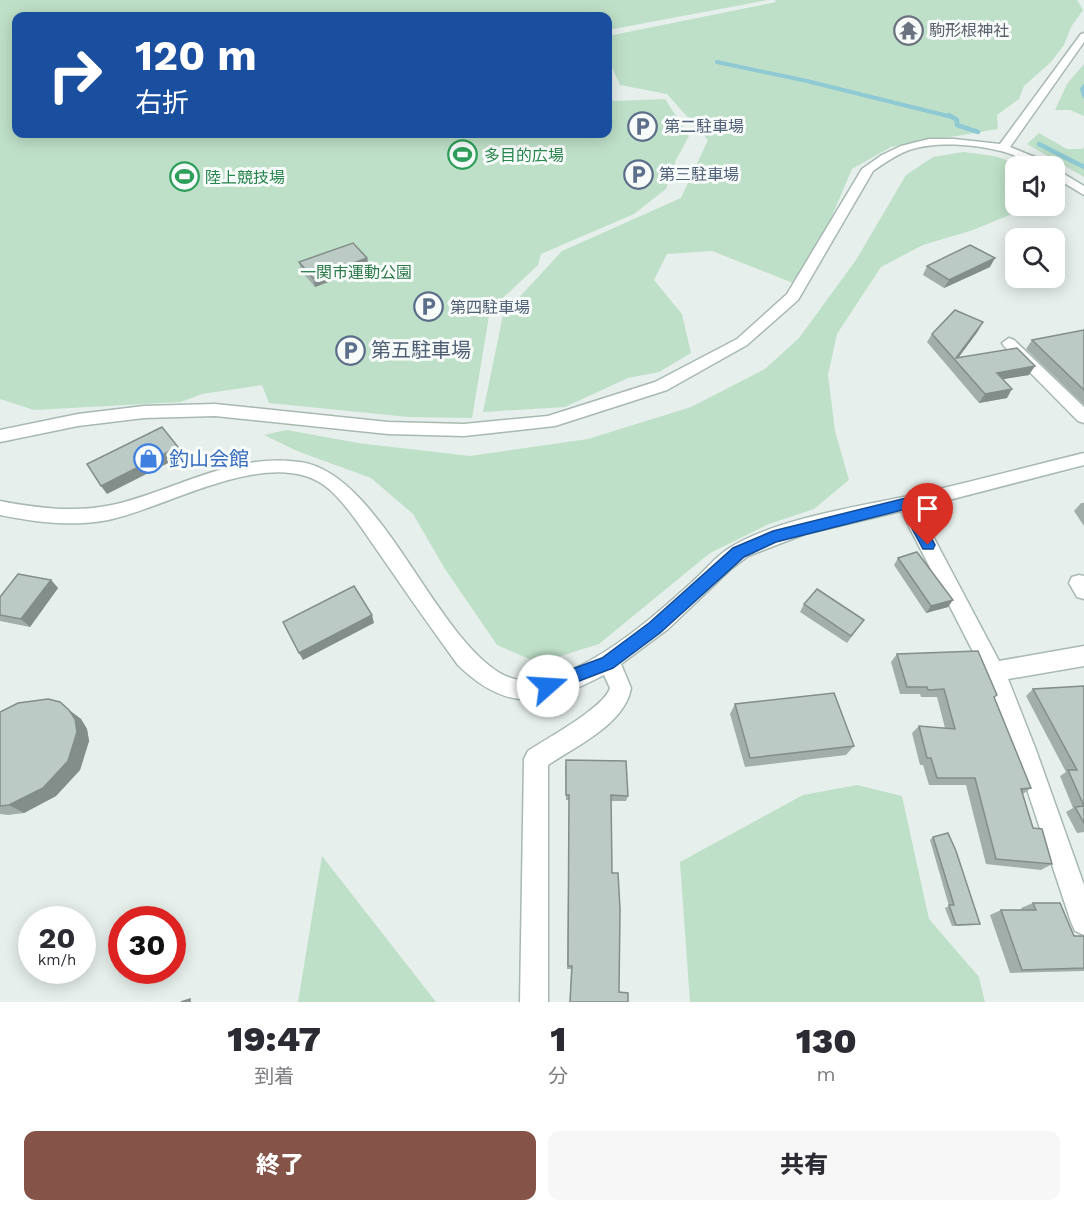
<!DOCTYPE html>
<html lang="ja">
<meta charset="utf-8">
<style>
body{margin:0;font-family:"Work Sans","Noto Sans JP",sans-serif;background:#f7f7f7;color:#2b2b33;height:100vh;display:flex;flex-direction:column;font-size:22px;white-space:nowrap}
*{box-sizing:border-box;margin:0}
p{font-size:20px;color:#7c7c81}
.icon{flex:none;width:33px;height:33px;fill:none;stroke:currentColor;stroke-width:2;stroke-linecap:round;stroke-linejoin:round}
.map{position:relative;height:1002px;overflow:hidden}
.sheet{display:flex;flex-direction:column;background:#fff;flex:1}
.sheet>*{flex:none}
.banner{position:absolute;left:12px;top:12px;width:600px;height:126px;border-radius:12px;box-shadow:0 3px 15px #0003;background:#1a4fa0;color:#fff;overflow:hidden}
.fabs{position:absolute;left:1005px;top:156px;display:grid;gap:12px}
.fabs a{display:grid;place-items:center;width:60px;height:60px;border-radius:12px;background:#fff;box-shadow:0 3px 15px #0003;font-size:30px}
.speed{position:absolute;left:18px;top:906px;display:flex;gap:12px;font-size:30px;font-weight:700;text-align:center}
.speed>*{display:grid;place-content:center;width:78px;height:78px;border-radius:50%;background:#fff;box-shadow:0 3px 15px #0003;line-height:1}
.speed small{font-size:15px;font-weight:400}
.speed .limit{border:9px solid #d22;background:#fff;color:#111}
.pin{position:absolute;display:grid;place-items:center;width:51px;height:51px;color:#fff;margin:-62px -26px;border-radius:50% 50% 50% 0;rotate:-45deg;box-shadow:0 0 6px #0007}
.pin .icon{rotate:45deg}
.me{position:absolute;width:66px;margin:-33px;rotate:71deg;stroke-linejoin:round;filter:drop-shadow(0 0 4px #0008)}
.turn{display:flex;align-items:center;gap:21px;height:126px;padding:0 24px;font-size:27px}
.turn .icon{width:78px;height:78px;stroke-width:2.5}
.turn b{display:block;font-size:42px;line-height:51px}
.eta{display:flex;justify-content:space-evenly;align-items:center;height:102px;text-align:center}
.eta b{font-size:36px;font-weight:800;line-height:42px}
.action{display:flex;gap:12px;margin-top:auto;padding:12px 24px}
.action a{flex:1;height:69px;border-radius:12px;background:#855347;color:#fff;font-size:24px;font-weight:800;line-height:69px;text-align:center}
.action a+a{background:#f7f7f7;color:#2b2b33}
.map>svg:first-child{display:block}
.green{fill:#bfe0c8}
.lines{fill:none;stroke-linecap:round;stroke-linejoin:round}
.stream-far1{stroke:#8ec9d4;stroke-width:4}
.stream{stroke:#8ec9d4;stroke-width:4.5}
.minor-casing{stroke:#a8b8b2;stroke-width:3}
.tertiary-casing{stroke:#a8b8b2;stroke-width:3}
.minor{fill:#fff;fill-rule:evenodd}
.tertiary{fill:#fff;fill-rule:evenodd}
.wall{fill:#a1aea9}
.shaded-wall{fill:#838d89}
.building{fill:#bbcac4;stroke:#838d89;stroke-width:1.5}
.route{fill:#1a73e8;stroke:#114b97;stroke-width:1.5}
.labels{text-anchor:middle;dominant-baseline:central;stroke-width:6;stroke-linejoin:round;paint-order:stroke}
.far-worship-label{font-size:16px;fill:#5b616d;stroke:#f7fbf9;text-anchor:start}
.far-service-label{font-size:16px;fill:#4e5e75;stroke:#f7fbf9;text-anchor:start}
.far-leisure-label{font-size:16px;fill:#27864d;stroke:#f7fbf9;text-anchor:start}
.far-park-label{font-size:16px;fill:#2d7a4b;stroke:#f7fbf9}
.service-label{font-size:20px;fill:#4e5e75;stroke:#f7fbf9;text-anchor:start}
.shop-label{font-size:20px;fill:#366cbe;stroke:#f7fbf9;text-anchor:start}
</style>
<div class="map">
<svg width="1084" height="1002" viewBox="0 0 1084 1002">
<rect width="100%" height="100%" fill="#e6efeb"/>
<g class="green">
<path d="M0 0H768L608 30V16H16V134H608V90L613 101 665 99 689 136 676 160 666 189 634 214 541 254 538 265 490 310 472 418 408 417 269 403 262 385 202 394 181 402 34 410 0 399Z"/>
<path d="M775 0H1077L1083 10 1071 27 1064 45 1051 62 1024 86 1019 99 997 115 998 129 891 147 852 169 829 223 793 283 712 251 667 254 654 280 682 314 691 353 659 372 628 378 565 407 483 412 503 315 562 251 681 198 708 140 667 94 620 85 608 59V36L776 2Z"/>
<path d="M1084 64V116L1070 110H1055L1067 84Z"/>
<path d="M1039 133 1067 149H1082L1084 147V177L1027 144Z"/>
<path d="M964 152 994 156 1025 166H1016V206H1018L1012 214 973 230 923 245 881 267 837 334 828 375 835 431 849 480 814 509 769 524 710 553 599 644 538 663 497 645 445 569 413 514 371 478 297 451 264 435 287 430 358 443 470 456 588 439 691 407 765 369 799 338 856 260 906 175 933 157Z"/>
<path d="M857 785 902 796 929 919 979 977 985 1002H690L680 862 803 795Z"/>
<path d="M322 856 436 1002H298Z"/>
</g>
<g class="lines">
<g class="stream-far1">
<path d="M717 62 807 81 952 117"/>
<path d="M1084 86 1082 89 1084 96"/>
</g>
<g class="stream">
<path d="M949 115 957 120V125L978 132"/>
<path d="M1039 144 1084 167"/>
</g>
<defs>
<g id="minor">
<path d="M1009 338 1014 340 1084 407V423L1078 421 1004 346 1002 343Z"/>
<path d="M1084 453V465L918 508 999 661 1084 646V666L1008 679 1036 750 1084 885V935L1075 931 1071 922 1014 750 985 675 901 511 805 534 748 556 731 569 668 629 621 664 631 688C625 724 576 746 548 765V1002H520L524 759 528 751C546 739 605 707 610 688L604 675C546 705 508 714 458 665 431 628 405 591 379 553 364 532 349 507 329 489 274 442 168 508 108 520 72 527 35 522 0 515V501C36 508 75 513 112 505 174 491 234 452 300 462 379 473 430 628 498 672 554 708 651 619 691 583 704 572 714 558 728 549 774 519 860 506 914 495 971 482 1027 467 1084 453Z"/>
<path d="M1079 575 1084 576V599L1077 597 1069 583 1072 577Z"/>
</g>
<g id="tertiary">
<path d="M1084 33V42L1010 147 1052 164 1053 166C1033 166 1020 156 1001 151 974 144 935 141 909 150 896 155 884 163 873 171L798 300 747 345 667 390 555 426 464 436 388 434 215 416 144 418 78 426 0 442V430L78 414 144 406 215 404 388 422 464 424 548 416 655 382 737 339 787 294 862 169 882 155 901 146 929 139H954L1000 144 1081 34Z"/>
<path d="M1054 168 1084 186V195L1054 177Z"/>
</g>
</defs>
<use href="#minor" class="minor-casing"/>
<use href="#tertiary" class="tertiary-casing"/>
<use href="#minor" class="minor"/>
<use href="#tertiary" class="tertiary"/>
</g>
<g class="wall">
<path d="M367 258 369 267 315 287 301 271 299 262Z"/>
<path d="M927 266 990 267 944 288 923 275Z"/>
<path d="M1084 330V405L1026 349 1032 340Z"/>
<path d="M978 331 958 358 1029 375 1003 379 1007 398 979 403 927 342 932 334Z"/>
<path d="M1081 503H1084V526L1074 511Z"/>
<path d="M898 558 948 607 926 613 894 565Z"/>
<path d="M51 580 58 588 30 627 0 621V597Z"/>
<path d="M804 604 864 620 847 643 800 612Z"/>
<path d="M897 654 994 698 1031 788 1023 794 1033 828 1052 864 1041 870 986 864 966 785H929L923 765H920L912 733 919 726 945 728 937 697H921L920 694H900L891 662Z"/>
<path d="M1084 686V832L1077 833 1066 812 1073 808 1060 776 1066 772 1026 696 1033 689Z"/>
<path d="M735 704 854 746 846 755 745 767 730 714Z"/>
<path d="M69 710 81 719 87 729 89 741 80 770 56 796 24 813 8 815 0 814V712Z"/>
<path d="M565 766 628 796 626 801H611L612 873 619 992 628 1002H570L571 969H567L569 800H566Z"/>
<path d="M933 837 980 924 975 925 952 926 945 908 949 906 930 840Z"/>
<path d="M1033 903 1074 936H1084V971L1010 973 990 915 1001 910H1022L1021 908Z"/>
</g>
<g class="shaded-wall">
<path d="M367 258 369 267 315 287 313 278Z"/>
<path d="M995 258 990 267 944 288 949 280Z"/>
<path d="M983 322 978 331 956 361 955 360Z"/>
<path d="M1035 366 1029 375 992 381 997 373Z"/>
<path d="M1012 389 1007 398 979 403 985 394Z"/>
<path d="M178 447 182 456 107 494 101 486Z"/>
<path d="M51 580 58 588 30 627 21 619Z"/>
<path d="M953 600 948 607 926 613 931 606Z"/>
<path d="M372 615 374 623 303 660 299 653Z"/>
<path d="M69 710 81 719 87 729 89 741 80 770 56 796 24 813 9 805Z"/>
</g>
<g class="building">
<path d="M353 243 367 258 313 278 299 262Z"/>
<path d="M970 245 995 258 949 280 927 266Z"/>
<path d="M955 310 983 322 956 358 1017 348 1035 366 997 373 1012 389 985 394 932 334Z"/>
<path d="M1084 330V390L1032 340Z"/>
<path d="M162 427 178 447 101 486 87 464Z"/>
<path d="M917 552 953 600 931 606 898 558Z"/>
<path d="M18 574 51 580 21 619 0 615V597Z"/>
<path d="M354 586 372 615 299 653 283 622Z"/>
<path d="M817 589 864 620 851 636 804 604Z"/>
<path d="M978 651 997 695 994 697 1031 788 1021 789 1033 828 1042 829 1052 864 996 859 975 778H937L931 758H927L919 726 955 729 944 689 928 690 927 687H907L897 654Z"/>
<path d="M1084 686V823L1075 807 1084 806 1068 770H1077L1033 689Z"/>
<path d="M834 693 854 746 750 758 735 704Z"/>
<path d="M48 699 60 702 69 710 75 719 77 732 68 761 43 788 9 805 0 806V712L18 703Z"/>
<path d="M566 760 626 761 628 796 611 795 612 873H618L620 909 619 992 628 993V1002H570L572 966H568L569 795H566Z"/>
<path d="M948 833 956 851 980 924 956 925 949 905H954L933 837Z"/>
<path d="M1033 903H1060L1074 936H1084V968L1022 970 1001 910H1036Z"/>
<path d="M190 999V1002H181Z"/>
</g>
<path class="route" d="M906 498 911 499 933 541 935 545 933 549H923L902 510 776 542 744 557 660 633 613 668 548 693 542 691 540 686 542 680 602 658 649 623 733 548 773 531Z"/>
<defs>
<symbol id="temple-ring" viewBox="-11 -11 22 22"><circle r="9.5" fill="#f7fbf9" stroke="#6b7280" stroke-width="1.5"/><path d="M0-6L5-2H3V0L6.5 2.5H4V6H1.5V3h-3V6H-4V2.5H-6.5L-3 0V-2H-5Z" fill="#6b7280"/></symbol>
<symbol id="parking-ring" viewBox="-11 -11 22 22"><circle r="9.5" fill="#f7fbf9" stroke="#5c6f8a" stroke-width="1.5"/><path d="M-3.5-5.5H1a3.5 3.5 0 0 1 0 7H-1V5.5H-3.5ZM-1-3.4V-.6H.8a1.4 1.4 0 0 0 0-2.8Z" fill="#5c6f8a"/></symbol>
<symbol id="stadium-ring" viewBox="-11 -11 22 22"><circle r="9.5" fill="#f7fbf9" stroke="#2e9e5b" stroke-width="1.5"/><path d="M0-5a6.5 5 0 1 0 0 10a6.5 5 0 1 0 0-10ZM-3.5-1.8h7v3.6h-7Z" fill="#2e9e5b"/></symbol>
<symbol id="shop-ring" viewBox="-11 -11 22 22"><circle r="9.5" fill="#f7fbf9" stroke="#3f7fe0" stroke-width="1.5"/><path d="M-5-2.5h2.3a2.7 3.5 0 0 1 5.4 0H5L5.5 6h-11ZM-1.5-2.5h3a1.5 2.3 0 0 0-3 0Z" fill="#3f7fe0"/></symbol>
</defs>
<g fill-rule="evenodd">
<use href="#temple-ring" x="892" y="14" width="33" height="33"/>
<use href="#parking-ring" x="626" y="110" width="33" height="33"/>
<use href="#stadium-ring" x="446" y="138" width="33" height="33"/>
<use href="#parking-ring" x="622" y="158" width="33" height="33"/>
<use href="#stadium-ring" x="168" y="160" width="33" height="33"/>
<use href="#parking-ring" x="412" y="290" width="33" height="33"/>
<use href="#parking-ring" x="334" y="334" width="33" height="33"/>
<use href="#shop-ring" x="132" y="442" width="33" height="33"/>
</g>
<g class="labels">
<g class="far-worship-label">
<text x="929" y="30">駒形根神社</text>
</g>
<g class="far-service-label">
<text x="664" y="126">第二駐車場</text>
<text x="659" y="174">第三駐車場</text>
<text x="450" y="307">第四駐車場</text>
</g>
<g class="far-leisure-label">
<text x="484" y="155">多目的広場</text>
<text x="205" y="177">陸上競技場</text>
</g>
<g class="far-park-label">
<text x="356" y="272">一関市運動公園</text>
</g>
<g class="service-label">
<text x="371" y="350">第五駐車場</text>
</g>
<g class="shop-label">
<text x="169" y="459">釣山会館</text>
</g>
</g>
</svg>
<div class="fabs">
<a><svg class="icon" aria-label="sound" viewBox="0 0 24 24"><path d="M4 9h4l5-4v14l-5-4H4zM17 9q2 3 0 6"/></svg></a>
<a><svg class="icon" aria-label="search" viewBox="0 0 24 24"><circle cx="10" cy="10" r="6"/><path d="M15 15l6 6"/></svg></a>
</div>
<div class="speed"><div>20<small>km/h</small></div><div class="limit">30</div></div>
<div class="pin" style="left:928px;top:545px;background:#d93025"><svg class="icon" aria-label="arrive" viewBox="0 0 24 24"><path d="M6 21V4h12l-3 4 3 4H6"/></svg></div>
<svg class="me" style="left:548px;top:686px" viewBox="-20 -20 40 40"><circle r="19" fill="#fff"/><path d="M0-13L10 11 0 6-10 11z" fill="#1a73e8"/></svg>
<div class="banner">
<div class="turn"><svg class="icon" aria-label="right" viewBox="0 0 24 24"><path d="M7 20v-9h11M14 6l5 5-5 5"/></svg><div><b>120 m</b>右折</div></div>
</div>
</div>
<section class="sheet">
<div class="eta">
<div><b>19:47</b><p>到着</p></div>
<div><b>1</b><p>分</p></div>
<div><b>130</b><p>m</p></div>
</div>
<div class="action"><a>終了</a><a>共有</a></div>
</section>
